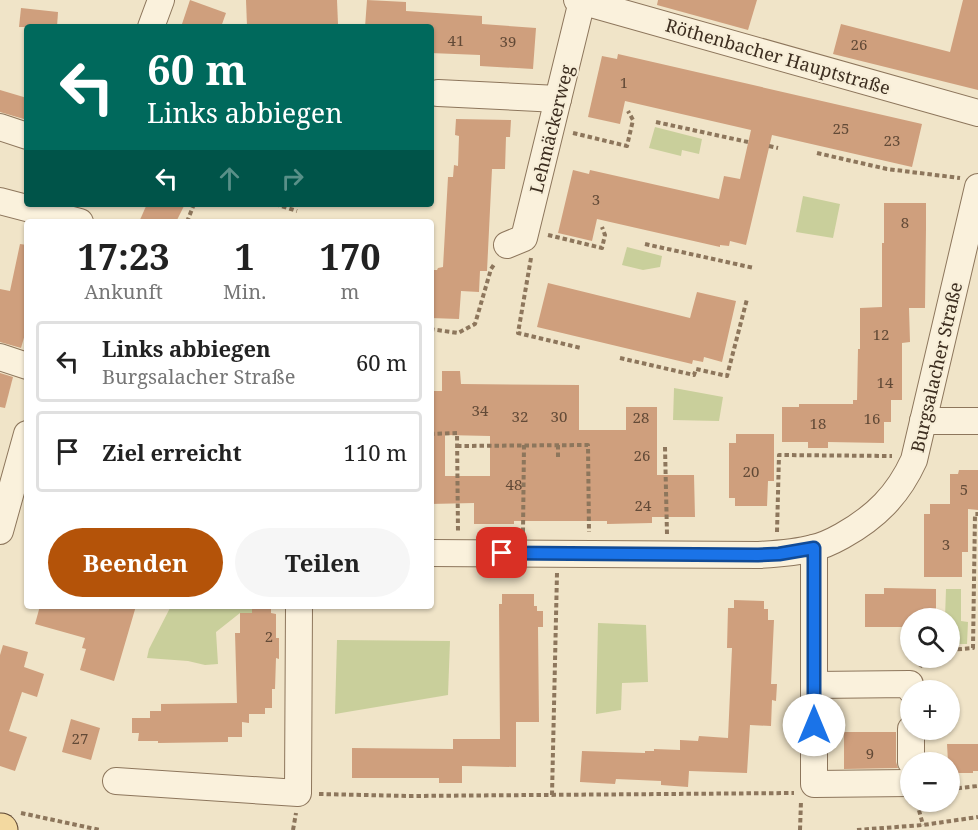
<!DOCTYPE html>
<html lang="de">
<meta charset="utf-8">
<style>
body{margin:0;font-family:"Noto Serif",serif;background:#f6f6f6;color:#222;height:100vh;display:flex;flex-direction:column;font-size:22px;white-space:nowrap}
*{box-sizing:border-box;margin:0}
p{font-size:20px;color:#767676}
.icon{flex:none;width:33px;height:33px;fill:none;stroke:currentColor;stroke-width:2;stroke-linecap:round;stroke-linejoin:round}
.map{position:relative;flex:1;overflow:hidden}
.details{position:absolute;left:24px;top:219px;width:410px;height:390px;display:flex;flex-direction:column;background:#fff;border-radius:6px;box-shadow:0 2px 4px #0004}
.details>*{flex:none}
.hud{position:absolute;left:24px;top:24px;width:410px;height:183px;border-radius:6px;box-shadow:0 2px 4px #0004;background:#00695c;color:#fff;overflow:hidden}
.fabs{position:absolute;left:900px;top:608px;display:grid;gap:12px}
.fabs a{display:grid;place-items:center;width:60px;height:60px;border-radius:50%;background:#fff;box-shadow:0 2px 4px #0004;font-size:30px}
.pin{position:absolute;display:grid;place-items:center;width:51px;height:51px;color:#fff;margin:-26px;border-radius:12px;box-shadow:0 3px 9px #0006}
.me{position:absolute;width:66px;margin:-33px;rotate:0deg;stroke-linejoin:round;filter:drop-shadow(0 0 4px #0008)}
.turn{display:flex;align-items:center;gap:21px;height:126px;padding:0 24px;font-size:27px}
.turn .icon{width:78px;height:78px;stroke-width:2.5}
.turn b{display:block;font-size:42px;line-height:51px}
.lanes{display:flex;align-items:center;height:57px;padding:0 24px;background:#0003;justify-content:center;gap:30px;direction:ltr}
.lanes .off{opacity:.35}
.eta{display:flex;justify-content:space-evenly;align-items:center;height:102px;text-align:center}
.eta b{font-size:36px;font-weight:700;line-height:42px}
.button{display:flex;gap:12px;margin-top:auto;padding:12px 24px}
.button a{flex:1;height:69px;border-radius:36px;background:#b45309;color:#fff;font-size:24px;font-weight:700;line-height:69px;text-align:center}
.button a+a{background:#f6f6f6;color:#222}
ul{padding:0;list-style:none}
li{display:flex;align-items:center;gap:18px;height:81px;margin:0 12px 9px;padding:0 12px;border:3px solid #e0e0e0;border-radius:6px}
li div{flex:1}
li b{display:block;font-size:22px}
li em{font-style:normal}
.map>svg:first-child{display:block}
.green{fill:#c9cf9b}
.building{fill:#cf9f7d;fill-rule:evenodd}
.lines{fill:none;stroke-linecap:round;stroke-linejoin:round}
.minor-casing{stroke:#8d765c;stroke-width:28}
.major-casing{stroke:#5b4430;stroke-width:35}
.path{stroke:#8d765c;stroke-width:4;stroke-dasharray:4.5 3;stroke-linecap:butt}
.minor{stroke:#faf1dc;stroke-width:26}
.major{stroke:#f3d9a0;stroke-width:33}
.route-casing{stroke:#114b97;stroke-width:15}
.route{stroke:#1a73e8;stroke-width:10}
.labels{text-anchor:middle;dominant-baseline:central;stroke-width:4.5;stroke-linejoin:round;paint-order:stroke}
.number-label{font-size:15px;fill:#624a37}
.street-label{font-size:18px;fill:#3d2e20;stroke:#f7eed8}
</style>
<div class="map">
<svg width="978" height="830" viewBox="0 0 978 830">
<rect width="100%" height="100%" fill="#f0e4c8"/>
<g class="green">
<path d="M655 127 702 139 699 154 682 150 681 156 649 148Z"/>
<path d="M803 196 840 204 833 238 796 232Z"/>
<path d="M627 247 662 256 660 267 643 270 622 265Z"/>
<path d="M674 388 723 397 719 421 673 420Z"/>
<path d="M946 589H961V621L968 622 967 644H950V618H945Z"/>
<path d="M171 606H252V613H240L216 632 218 664 205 665 188 661 147 658 149 649Z"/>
<path d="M598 623 646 625 648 682 622 683 621 710 596 714Z"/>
<path d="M337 640 450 641 448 695 335 714Z"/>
</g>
<g class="building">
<path d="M190 0 226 13 221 27H181Z"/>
<path d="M246 0H337L338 24 247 26Z"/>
<path d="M367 0 406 2V11L482 16V24L536 28 533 69 480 66V55L430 53V27H365Z"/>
<path d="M658 0H757L748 30 657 5Z"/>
<path d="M963 0H978V90L833 54 841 24 950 52Z"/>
<path d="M21 8 58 12 57 27H19Z"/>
<path d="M618 54 922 124 912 167 772 135 746 245 730 241 729 246 720 245V247L597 219 592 241 558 233 573 170 589 174 590 170 719 199 724 176 740 179 751 130 625 101 620 124 588 117 602 56 617 59Z"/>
<path d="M0 90 27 98V120L0 112Z"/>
<path d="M456 119 511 120 510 137H506L505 169H492L487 271H480L479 292 461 291 459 319 430 318V270H437L438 268 443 267 448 177H453L454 165 458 166 459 136 455 135Z"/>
<path d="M884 203H926V229L925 308H909L910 342 902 343V400H891V422H884V443L828 442V448H808V442H782V407H799V404H853V400H857L858 349H860V308L882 307V243H884Z"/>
<path d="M147 204H185L176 222H139Z"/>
<path d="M20 244 27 245V327L21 348 0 342V289L10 291Z"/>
<path d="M548 283 690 318 697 292 736 301 722 362 704 357 703 362 693 360 692 364 537 327Z"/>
<path d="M442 371H460L461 384 579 385V430H626V407H657V475H694L695 517H652V523L607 524V521H514V524H474V503L430 504V391H442ZM445 435 490 436V476H445Z"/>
<path d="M0 373 13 377 5 408 0 407Z"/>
<path d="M736 434H774V481H768L767 506H735V498H729V443H736Z"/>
<path d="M959 470H978V510L968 509V552H962V577H924V514H930V504H950V474H958Z"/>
<path d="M884 588 936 589V618H910V627H865V594H884Z"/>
<path d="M502 594H534V606H537V611H543V627H538L539 722H516V767L462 766V783H439V778H352V748L453 749V739H500L499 604H502Z"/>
<path d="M734 600 764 601V609H768V620H774L771 684H777L776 701 772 700 771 726 750 725 747 773 689 771 688 787 661 785V781L616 779 615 784 580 782 582 751 645 753V751H654V749L680 750V740L698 741 699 736 728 738 732 648H727L728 608H734Z"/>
<path d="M40 606H136L114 681 80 670 86 649 82 648 85 638 35 624Z"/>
<path d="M252 606H271V613L276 614V638H279V659L276 658 275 689H272V708H265V714H249V723L242 722V737H228V742L158 743V741H138L139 733H132V718H150V711H161V704L237 703 235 633H240V613H252Z"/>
<path d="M3 645 28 652 24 667 44 674 37 697 22 692 9 731 27 737 15 771 0 766V655Z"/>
<path d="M71 719 100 728 91 760 62 752Z"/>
<path d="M844 732H896V762L898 768 844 769Z"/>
<path d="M947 744H978V771H973V773H950V762H948Z"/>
</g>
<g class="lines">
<defs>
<g id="minor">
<path d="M577 0 978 113"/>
<path d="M151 27 161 0"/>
<path d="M438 93 558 99"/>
<path d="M0 127 27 136"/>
<path d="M0 201 80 222"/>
<path d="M507 245 524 238 582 1"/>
<path d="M0 357 27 366"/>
<path d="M923 421H978"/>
<path d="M0 531 27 434"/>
<path d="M814 548V784L910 783"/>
<path d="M430 553 758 555C776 554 795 553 813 548 823 546 833 541 842 536 876 517 898 495 914 460L978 187"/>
<path d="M814 685 910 684 911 690"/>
<path d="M911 729V762"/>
<path d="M116 781 298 793 299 606"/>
</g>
<path id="major" d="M0 830H1"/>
</defs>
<use href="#minor" class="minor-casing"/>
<use href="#major" class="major-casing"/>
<g class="path">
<path d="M656 122 748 142"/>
<path d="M573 133 627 146 633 120 628 111"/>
<path d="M769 146 778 148"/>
<path d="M817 153 887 169 960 178"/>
<path d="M275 204 297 211"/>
<path d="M187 222 194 204"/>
<path d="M548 235 602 248 605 235 602 227"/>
<path d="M645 244 754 268"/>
<path d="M531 258 518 333 581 348"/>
<path d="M430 329 458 333 475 324 491 269 495 263"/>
<path d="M620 358 694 375 696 369 727 376 747 299"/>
<path d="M430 434 457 433 458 532"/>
<path d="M558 445V459"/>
<path d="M457 446 588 445 589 532"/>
<path d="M665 447 667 534"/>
<path d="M523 532 524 445"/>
<path d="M777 532 779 455 892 456"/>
<path d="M950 650 973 648 975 514H978"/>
<path d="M920 667 926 657"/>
<path d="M950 789 978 786"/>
<path d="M319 794 408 796 794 793"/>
<path d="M552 795 557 573"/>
<path d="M917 803 923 825"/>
<path d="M21 813 100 830"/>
<path d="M293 830 296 813"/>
<path d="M800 830 801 801"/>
<path d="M857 830 923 825 978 817"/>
</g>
<use href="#minor" class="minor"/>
<use href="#major" class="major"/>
</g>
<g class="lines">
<defs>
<path id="route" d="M502 553 758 555 779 554 814 548V725"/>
</defs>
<use href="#route" class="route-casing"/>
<use href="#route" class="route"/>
</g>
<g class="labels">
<g class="number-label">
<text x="456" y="40">41</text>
<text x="508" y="41">39</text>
<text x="859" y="44">26</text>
<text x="624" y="82">1</text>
<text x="841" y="128">25</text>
<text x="892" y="140">23</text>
<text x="596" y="199">3</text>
<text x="905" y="222">8</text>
<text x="881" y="334">12</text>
<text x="885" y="382">14</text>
<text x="480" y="410">34</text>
<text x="520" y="416">32</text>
<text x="559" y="416">30</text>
<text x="641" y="417">28</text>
<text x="872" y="418">16</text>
<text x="818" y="423">18</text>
<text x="642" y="455">26</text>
<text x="751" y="471">20</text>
<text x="514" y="484">48</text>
<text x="964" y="489">5</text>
<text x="643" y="505">24</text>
<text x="946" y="544">3</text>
<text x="269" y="636">2</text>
<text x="80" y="738">27</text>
<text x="870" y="753">9</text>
</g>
<g class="street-label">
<text transform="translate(778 56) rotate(16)">Röthenbacher Hauptstraße</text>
<text transform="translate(551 129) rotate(-76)">Lehmäckerweg</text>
<text transform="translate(936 367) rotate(-77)">Burgsalacher Straße</text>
</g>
</g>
</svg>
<div class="fabs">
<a><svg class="icon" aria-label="search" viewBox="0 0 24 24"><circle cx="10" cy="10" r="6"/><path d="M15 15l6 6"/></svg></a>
<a>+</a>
<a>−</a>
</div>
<div class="pin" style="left:502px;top:553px;background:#d93025"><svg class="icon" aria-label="arrive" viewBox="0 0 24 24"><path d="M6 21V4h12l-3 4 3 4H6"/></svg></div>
<svg class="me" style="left:814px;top:725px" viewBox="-20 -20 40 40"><circle r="19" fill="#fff"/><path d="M0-13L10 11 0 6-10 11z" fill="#1a73e8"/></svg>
<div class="hud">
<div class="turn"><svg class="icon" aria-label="left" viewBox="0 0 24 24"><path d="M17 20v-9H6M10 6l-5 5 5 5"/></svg><div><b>60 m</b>Links abbiegen</div></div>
<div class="lanes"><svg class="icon" aria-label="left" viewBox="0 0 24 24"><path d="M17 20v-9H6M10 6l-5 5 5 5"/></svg><svg class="icon off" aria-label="ahead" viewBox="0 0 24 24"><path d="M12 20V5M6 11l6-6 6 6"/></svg><svg class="icon off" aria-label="right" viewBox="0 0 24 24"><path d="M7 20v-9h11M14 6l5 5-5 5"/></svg></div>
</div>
<section class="details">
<div class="eta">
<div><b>17:23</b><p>Ankunft</p></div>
<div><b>1</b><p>Min.</p></div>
<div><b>170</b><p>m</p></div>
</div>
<ul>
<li><svg class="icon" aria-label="left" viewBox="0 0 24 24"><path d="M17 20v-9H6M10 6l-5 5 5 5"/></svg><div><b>Links abbiegen</b><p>Burgsalacher Straße</p></div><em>60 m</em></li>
<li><svg class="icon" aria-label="arrive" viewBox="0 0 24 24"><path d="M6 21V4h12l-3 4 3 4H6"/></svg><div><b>Ziel erreicht</b></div><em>110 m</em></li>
</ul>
<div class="button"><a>Beenden</a><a>Teilen</a></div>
</section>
</div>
